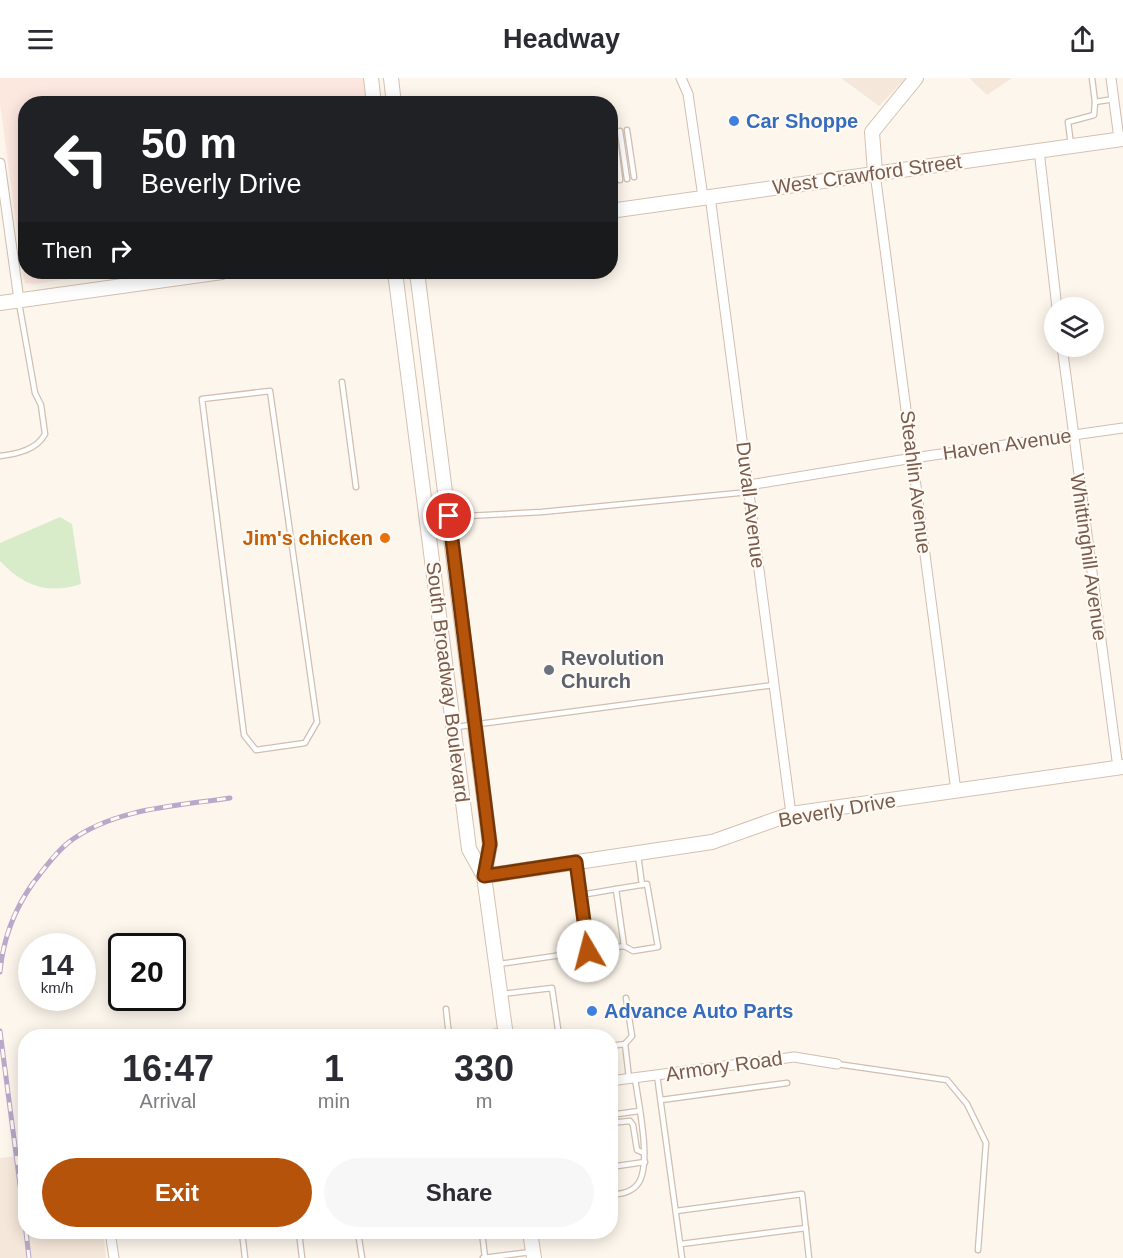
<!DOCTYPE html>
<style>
body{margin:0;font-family:Helvetica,sans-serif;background:#f7f7f7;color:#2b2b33;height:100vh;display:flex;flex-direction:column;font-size:22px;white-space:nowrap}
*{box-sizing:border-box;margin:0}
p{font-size:20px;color:#7c7c81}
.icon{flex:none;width:33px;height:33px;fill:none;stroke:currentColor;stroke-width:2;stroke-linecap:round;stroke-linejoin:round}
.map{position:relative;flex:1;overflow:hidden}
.details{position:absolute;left:18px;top:951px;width:600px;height:210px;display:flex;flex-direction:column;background:#fff;border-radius:24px;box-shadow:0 3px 15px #0003}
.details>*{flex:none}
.guide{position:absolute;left:18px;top:18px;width:600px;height:183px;border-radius:24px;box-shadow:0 3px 15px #0003;background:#202124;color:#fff;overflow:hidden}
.tools{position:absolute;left:1044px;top:219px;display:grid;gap:12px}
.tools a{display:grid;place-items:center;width:60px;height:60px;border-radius:50%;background:#fff;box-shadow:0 3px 15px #0003;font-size:30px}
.speed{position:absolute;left:18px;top:855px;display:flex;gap:12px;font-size:30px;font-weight:700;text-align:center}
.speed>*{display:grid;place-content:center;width:78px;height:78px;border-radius:50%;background:#fff;box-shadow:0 3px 15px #0003;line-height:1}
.speed small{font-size:15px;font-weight:400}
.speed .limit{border:3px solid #111;border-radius:9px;background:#fff;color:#111}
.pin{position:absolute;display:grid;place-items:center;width:51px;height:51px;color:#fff;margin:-26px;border:3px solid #fff;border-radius:50%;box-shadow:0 2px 6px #0007}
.me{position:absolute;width:66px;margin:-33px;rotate:352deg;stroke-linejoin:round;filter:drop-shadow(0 0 4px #0008)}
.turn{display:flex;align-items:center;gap:21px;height:126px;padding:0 24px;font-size:27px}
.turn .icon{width:78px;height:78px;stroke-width:2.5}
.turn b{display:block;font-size:42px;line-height:51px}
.then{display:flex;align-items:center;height:57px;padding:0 24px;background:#0003;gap:12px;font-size:22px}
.eta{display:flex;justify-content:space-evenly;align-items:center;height:102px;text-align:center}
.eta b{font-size:36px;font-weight:700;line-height:42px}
.cta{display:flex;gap:12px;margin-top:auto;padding:12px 24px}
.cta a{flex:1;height:69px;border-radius:36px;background:#b45309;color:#fff;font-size:24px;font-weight:700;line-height:69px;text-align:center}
.cta a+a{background:#f7f7f7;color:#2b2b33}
header{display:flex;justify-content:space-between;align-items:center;height:78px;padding:0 24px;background:#fff;font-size:27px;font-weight:700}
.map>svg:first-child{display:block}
.residential{fill:#f5e8da}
.commercial{fill:#fde8e0}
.green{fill:#d8ecc9}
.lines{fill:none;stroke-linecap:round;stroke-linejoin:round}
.lane-casing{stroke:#d1beb0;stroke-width:7}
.street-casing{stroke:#d1beb0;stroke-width:11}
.secondary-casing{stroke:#d6c0b0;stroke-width:16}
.lane{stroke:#fff;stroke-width:4.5}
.street{stroke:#fff;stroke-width:9}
.secondary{stroke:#fff;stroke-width:14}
.rail-casing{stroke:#b9a8c9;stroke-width:5}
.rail{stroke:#fffaf3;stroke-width:3;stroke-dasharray:9;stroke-linecap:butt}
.route-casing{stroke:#753606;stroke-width:15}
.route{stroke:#b45309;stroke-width:10}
.shop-dot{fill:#3f7fe0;stroke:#fffaf3;stroke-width:2}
.food-dot{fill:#e8710a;stroke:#fffaf3;stroke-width:2}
.worship-dot{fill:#6b7280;stroke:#fffaf3;stroke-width:2}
.labels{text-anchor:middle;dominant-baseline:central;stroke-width:4.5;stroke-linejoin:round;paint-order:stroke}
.shop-label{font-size:20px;font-weight:bold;fill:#366cbe;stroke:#fffaf3;text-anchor:start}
.street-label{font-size:20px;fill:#7a5c4d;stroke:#fffaf3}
.food-label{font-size:20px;font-weight:bold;fill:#c56008;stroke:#fffaf3;text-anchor:end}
.worship-label{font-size:20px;font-weight:bold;fill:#5b616d;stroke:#fffaf3;text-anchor:start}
</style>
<header><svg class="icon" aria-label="menu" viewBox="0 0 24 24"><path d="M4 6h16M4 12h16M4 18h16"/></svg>Headway<svg class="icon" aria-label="share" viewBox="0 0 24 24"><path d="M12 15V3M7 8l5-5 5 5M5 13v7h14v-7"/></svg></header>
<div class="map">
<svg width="1123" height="1180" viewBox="0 0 1123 1180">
<rect width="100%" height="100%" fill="#fdf6ec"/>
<g class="residential">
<path d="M841 0H906L879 28Z"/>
<path d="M969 0H1012L987 17Z"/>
<path d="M25 1077 26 1154H103L106 1180H0V1080Z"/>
</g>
<path class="commercial" d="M0 0H363L366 25 26 26V194H123L33 206 25 205 23 197 0 26Z"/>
<path class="green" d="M60 439 72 446 81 506C48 517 23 508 0 483V465Z"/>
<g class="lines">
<defs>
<g id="lane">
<path d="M1092 0 1095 24 1114 21"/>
<path d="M627 52 634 99"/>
<path d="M620 53 627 101"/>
<path d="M614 54 620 102"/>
<path d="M1071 67 1068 44 1094 37 1095 24"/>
<path d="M342 304 356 409"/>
<path d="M270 313 317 644 305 665 256 672 244 657 202 321Z"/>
<path d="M0 378C16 376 37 372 45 356L41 327 35 315 19 225"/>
<path d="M429 440 542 434 749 414"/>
<path d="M456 649 774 607"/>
<path d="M638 777 642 807"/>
<path d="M576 786 588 873"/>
<path d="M616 811 647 806 658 869 633 873 624 868"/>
<path d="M499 886 624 868 616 811 581 817"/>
<path d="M502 916 552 910 559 958"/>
<path d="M446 931 449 958"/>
<path d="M468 958 502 953"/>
<path d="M625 966 632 958 626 920"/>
<path d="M610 968 625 966 629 1000"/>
<path d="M837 986 947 1002 967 1026 986 1065 978 1172"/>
<path d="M657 997 682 1180"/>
<path d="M661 1022 787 1005"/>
<path d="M610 1037 639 1033"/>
<path d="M610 1045 630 1043 633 1047 637 1072 644 1075"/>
<path d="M610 1089 645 1084"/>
<path d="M610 1117C620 1116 630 1115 637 1107 653 1089 638 1024 635 1000"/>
<path d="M676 1133 802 1116 809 1180"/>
<path d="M242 1154 245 1180"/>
<path d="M299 1154 302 1180"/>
<path d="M358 1154 362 1180"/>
<path d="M482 1154 485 1180"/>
<path d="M681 1166 806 1150"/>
<path d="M483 1180 531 1174"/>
</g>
<g id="street">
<path d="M681 0 688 16 703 119"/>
<path d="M1111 0 1119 61"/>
<path d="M1039 72 1057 230"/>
<path d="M0 85 19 222"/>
<path d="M875 95 956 713"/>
<path d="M710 118 791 736"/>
<path d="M1062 268 1118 690"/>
<path d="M749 407 913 380 1123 350"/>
<path d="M610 1003 794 979 837 986"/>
<path d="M110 1154 114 1180"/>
</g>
<g id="secondary">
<path d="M371 0 374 26"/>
<path d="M391 0 394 26"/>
<path d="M875 95 872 54 916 0"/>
<path d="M610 133 1123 61"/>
<path d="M395 194 469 771 484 798"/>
<path d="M417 194 490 767 484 798 506 958"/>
<path d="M0 225 222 194"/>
<path d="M484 798 712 764 791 736 1123 689"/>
<path d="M530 1154 534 1180"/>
</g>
</defs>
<use href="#lane" class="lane-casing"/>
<use href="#street" class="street-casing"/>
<use href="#secondary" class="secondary-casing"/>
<use href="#lane" class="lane"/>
<use href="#street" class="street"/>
<use href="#secondary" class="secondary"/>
<defs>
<g id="rail">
<path d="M0 894C3 861 14 832 33 805 44 791 55 775 69 764 114 730 177 728 230 720"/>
<path d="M0 953 26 1153"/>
<path d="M26 1154 29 1180"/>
</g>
</defs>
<use href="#rail" class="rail-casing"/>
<use href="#rail" class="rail"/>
</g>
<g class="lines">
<defs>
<path id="route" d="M449 438 490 766 484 798 576 784 588 873"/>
</defs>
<use href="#route" class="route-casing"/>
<use href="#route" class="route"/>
</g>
<g class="shop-dot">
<circle cx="734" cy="43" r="6"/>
<circle cx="592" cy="933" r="6"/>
</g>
<circle class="food-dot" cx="385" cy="460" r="6"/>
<circle class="worship-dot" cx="549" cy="592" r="6"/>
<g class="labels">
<g class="shop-label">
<text x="746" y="43">Car Shoppe</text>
<text x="604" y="933">Advance Auto Parts</text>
</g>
<g class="street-label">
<text transform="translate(867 96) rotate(-8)">West Crawford Street</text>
<text transform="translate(1007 366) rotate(-8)">Haven Avenue</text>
<text transform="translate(916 404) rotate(83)">Steahlin Avenue</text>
<text transform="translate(751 427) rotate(83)">Duvall Avenue</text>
<text transform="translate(1089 479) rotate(82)">Whittinghill Avenue</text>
<text transform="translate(448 604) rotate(83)">South Broadway Boulevard</text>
<text transform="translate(837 732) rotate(-10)">Beverly Drive</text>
<text transform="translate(724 988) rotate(-8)">Armory Road</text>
</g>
<g class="food-label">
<text x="373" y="460">Jim's chicken</text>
</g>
<g class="worship-label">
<text x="561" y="580">Revolution<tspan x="561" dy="23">Church</tspan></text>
</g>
</g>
</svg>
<div class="tools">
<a><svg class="icon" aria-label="layers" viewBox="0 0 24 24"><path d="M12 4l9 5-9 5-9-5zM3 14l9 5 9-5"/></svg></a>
</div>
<div class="speed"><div>14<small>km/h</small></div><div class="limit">20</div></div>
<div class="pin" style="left:449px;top:438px;background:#d93025"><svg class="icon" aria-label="arrive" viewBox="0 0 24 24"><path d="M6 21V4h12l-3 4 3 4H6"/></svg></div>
<svg class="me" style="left:588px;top:873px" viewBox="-20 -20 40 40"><circle r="19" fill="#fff"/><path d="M0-13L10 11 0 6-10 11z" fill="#b45309"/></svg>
<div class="guide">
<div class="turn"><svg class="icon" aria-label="left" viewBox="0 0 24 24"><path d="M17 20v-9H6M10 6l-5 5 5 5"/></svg><div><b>50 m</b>Beverly Drive</div></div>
<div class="then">Then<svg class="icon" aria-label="right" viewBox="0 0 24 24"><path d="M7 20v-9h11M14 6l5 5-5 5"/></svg></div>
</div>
<section class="details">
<div class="eta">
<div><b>16:47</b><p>Arrival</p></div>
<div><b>1</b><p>min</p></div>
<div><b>330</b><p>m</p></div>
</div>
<div class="cta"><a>Exit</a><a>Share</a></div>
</section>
</div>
